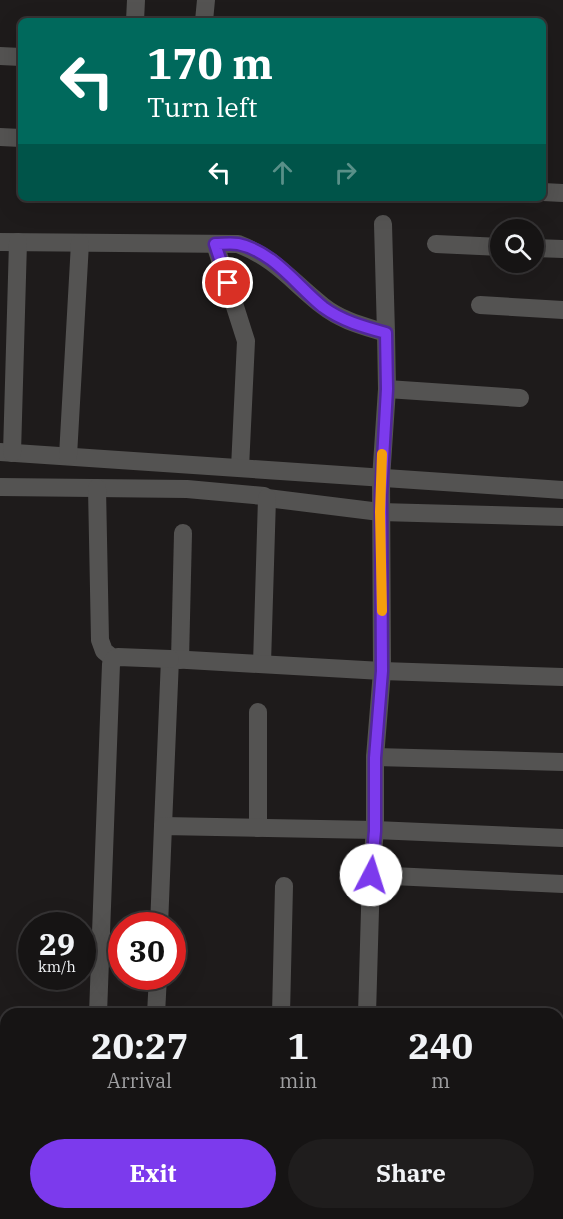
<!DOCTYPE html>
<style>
body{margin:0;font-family:"IBM Plex Serif",serif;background:#1f1d1d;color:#f1f3f6;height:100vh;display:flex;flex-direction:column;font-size:22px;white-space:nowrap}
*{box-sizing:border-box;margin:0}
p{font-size:20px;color:#9e9ea0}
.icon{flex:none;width:33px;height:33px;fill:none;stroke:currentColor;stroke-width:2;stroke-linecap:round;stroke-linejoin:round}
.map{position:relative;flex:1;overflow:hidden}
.details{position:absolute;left:0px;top:1008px;width:564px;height:212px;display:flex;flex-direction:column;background:#161414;border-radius:18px 18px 0 0;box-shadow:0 6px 24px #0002,0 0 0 2px #353334}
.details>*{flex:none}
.guide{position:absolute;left:18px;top:18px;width:528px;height:183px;border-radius:9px;box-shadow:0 6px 24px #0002,0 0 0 2px #353334;background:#00695c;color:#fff;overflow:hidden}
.buttons{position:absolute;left:490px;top:219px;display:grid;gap:12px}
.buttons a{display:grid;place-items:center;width:54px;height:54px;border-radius:50%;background:#161414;box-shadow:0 6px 24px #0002,0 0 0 2px #353334;font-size:30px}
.speed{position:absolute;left:18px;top:912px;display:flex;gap:12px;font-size:30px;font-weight:700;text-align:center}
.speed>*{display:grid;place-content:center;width:78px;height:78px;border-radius:50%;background:#161414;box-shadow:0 6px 24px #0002,0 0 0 2px #353334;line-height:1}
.speed small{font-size:15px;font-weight:400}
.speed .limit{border:9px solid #d22;background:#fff;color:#111}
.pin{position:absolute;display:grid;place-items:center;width:51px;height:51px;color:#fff;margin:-26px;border:3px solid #fff;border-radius:50%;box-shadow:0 2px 6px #0007}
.me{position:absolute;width:66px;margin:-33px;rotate:5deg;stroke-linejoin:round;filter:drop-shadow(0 0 4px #0008)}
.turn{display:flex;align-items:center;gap:21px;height:126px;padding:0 30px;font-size:27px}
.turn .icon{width:78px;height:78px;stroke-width:2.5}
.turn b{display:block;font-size:42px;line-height:51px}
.lanes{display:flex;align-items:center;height:57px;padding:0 30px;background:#0003;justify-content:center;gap:30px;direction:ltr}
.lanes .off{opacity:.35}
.eta{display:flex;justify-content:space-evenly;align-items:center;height:102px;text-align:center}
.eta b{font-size:36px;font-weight:800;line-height:42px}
.primary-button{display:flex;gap:12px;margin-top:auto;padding:12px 30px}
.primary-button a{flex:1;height:69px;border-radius:36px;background:#7c3aed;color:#fff;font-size:24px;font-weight:800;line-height:69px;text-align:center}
.primary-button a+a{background:#1f1d1d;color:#f1f3f6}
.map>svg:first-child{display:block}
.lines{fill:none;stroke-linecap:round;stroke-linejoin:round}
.minor{stroke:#545352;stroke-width:18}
.route-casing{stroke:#51269a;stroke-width:15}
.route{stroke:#7c3aed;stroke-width:10}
.slow{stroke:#f59e0b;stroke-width:10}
</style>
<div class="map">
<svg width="563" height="1219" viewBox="0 0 563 1219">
<rect width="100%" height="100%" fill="#1e1b1b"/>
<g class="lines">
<g class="minor">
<path d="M135 21 136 0"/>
<path d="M204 21 206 0"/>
<path d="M0 56 21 57"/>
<path d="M0 137 21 138"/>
<path d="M543 192 563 193"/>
<path d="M383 224 386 333"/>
<path d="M0 242 238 244C277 259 292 282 323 306 342 321 364 326 386 333L387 389 381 479 382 671 375 757V830L371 875 367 1014"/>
<path d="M215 244 246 341 240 468"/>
<path d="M436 244 501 247"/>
<path d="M534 248 563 249"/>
<path d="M480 305 563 310"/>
<path d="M387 389 520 398"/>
<path d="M0 452 563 490"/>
<path d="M12 453 18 242"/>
<path d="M68 456 80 243"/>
<path d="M0 487 187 489 264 496 267 498 380 512 563 517"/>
<path d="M97 488 100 640 104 651 114 659"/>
<path d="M180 660 183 533"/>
<path d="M262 664 267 498"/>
<path d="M258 712V828"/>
<path d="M375 757 563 762"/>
<path d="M163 826 170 659 382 671 563 677"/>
<path d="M371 875 563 884"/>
<path d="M159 926 163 826 375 830 563 838"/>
<path d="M98 1014 111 664 114 659 118 657 170 659"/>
<path d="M156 1014 158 976"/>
<path d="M281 1014 284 886"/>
<path d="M558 1049 563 1050"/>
<path d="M0 1153 6 1154"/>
<path d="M95 1214V1219"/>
<path d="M364 1219V1214"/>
</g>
</g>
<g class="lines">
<defs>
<path id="route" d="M228 283 215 244C222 244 231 243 238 244 273 251 297 286 323 307 342 321 364 327 386 333L387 389 381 495 382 671 375 758V831L371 875"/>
</defs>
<use href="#route" class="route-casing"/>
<use href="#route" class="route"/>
<path class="slow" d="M382 611 380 512 382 454"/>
</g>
</svg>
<div class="buttons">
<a><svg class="icon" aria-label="search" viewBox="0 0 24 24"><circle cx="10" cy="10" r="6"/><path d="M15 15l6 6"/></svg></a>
</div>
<div class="speed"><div>29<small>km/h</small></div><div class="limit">30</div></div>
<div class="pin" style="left:228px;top:283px;background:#d93025"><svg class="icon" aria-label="arrive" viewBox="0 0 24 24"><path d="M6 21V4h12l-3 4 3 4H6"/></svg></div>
<svg class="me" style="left:371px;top:875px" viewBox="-20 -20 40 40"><circle r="19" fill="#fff"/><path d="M0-13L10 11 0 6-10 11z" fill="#7c3aed"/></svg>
<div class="guide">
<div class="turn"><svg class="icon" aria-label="left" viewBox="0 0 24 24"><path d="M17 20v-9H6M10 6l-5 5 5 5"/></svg><div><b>170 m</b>Turn left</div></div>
<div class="lanes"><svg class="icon" aria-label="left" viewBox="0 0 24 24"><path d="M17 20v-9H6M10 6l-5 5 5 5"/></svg><svg class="icon off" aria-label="ahead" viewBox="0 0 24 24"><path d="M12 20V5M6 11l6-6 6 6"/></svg><svg class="icon off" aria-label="right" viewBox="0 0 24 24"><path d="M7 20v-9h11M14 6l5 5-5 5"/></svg></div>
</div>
<section class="details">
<div class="eta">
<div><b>20:27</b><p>Arrival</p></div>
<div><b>1</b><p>min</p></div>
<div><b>240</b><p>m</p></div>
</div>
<div class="primary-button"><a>Exit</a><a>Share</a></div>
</section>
</div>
